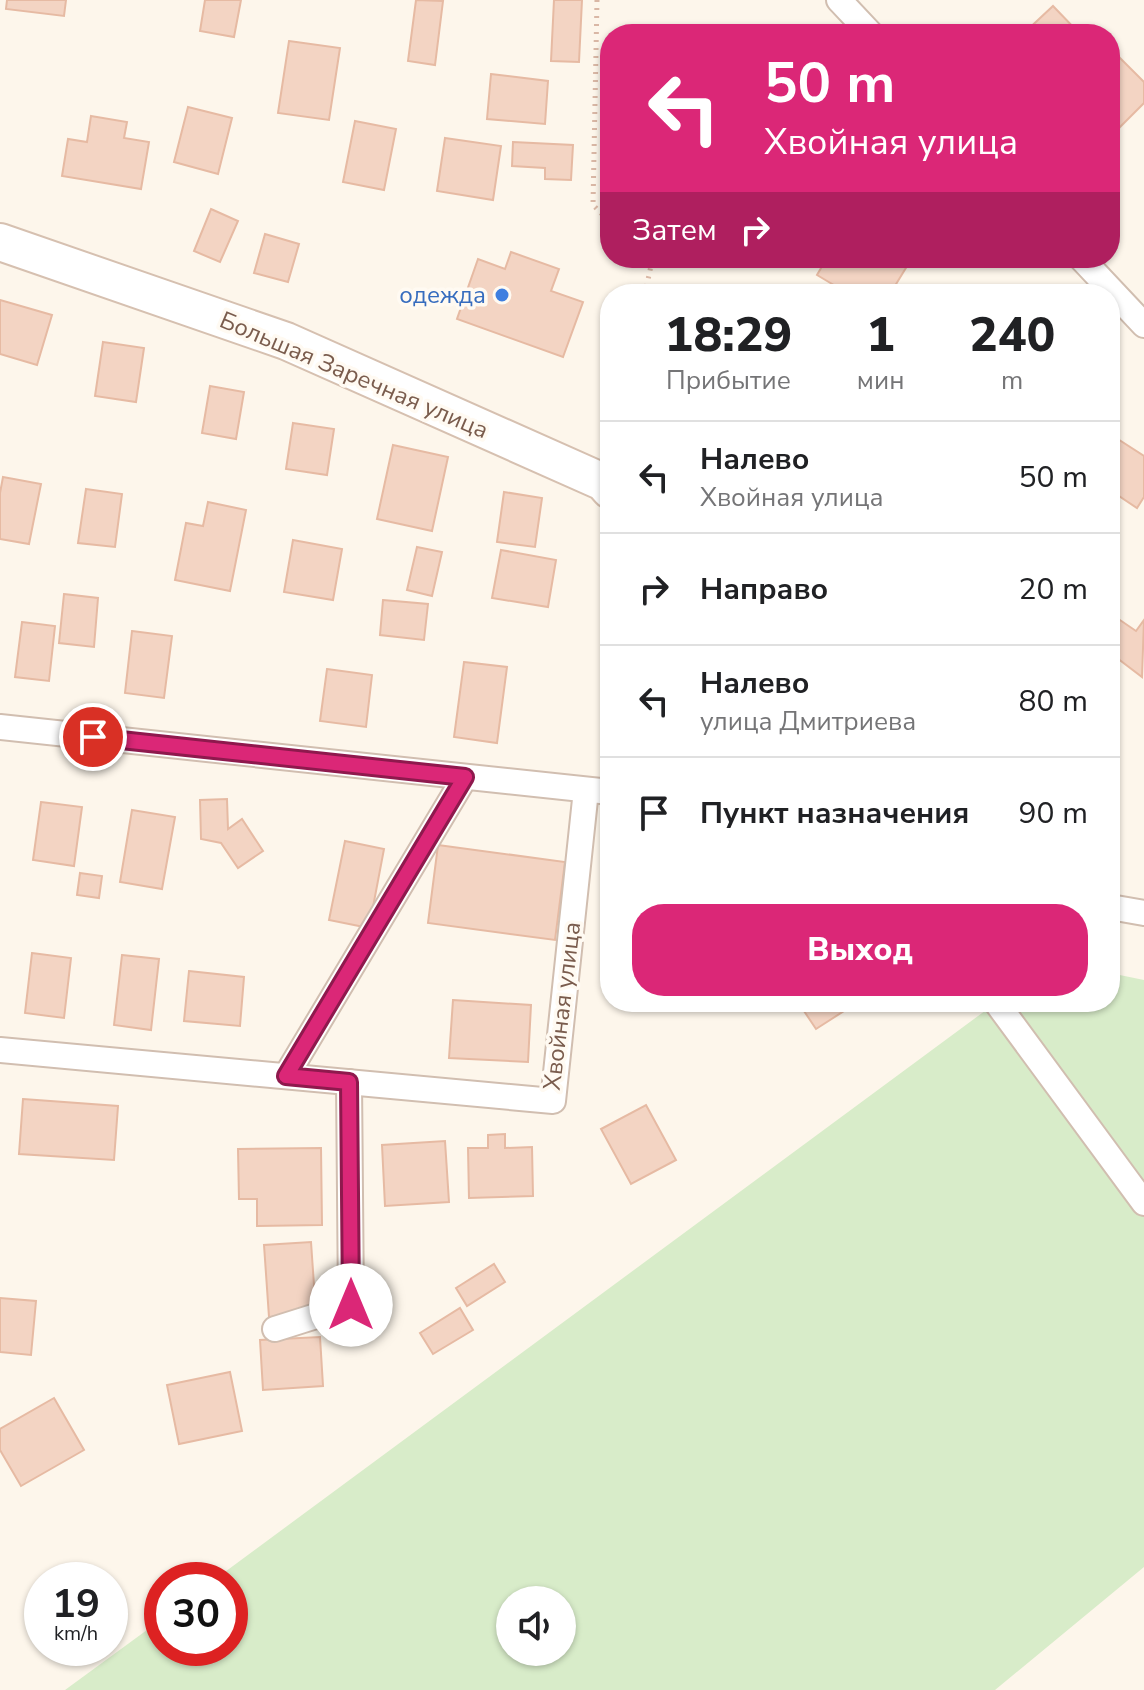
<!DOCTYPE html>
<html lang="ru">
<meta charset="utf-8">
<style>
body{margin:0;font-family:"Nunito Sans",sans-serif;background:#f6f6f6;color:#202124;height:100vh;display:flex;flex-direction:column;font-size:30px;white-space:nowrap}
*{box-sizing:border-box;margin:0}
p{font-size:26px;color:#757577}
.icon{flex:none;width:44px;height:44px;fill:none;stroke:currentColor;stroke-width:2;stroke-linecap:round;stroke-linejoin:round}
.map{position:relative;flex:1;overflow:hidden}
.drawer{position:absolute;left:600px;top:284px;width:520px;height:728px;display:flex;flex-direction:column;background:#fff;border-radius:32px;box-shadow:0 2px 6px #0004}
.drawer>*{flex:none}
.guide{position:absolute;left:600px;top:24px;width:520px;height:244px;border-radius:32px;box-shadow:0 2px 6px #0004;background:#db2777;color:#fff;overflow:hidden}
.controls{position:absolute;left:496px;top:1586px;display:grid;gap:16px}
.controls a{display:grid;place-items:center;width:80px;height:80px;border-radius:50%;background:#fff;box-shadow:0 2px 6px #0004;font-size:40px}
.speed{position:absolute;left:24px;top:1562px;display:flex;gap:16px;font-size:40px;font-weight:700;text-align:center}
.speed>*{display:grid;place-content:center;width:104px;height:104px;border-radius:50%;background:#fff;box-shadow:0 2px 6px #0004;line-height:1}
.speed small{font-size:20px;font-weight:400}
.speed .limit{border:12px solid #d22;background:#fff;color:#111}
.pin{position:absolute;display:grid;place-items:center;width:68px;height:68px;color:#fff;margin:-34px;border:4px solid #fff;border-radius:50%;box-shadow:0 2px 8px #0007}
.me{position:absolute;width:88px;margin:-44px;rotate:0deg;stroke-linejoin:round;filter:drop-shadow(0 0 6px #0008)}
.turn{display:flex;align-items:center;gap:28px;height:168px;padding:0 32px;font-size:36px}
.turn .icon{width:104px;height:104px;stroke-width:2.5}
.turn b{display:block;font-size:56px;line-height:68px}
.then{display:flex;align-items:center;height:76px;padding:0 32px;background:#0003;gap:16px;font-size:30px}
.eta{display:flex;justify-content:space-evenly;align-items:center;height:136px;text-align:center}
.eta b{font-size:48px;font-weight:800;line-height:56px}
.action{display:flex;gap:16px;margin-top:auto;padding:16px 32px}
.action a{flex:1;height:92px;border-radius:32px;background:#db2777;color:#fff;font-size:32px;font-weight:800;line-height:92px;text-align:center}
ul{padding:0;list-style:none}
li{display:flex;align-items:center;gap:24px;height:112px;padding:0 32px;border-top:2px solid #e0e0e0}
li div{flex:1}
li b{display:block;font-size:30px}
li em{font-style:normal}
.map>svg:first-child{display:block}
.green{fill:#d8ecc9;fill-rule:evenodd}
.building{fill:#f3d4c3;stroke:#e6baa3;stroke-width:2}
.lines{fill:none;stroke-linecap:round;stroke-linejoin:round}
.street-casing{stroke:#d1beb0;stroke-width:28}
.secondary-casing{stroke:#d6c0b0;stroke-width:40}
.path{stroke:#d9b7a5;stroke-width:5;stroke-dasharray:2 6;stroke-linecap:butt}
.street{stroke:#fff;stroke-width:24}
.secondary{stroke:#fff;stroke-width:36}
.route-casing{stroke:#8e194d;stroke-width:20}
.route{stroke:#db2777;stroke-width:14}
.shop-dot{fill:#3f7fe0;stroke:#fffaf2;stroke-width:3}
.labels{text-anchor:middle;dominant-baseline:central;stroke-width:7;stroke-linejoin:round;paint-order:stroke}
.shop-label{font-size:24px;fill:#366cbe;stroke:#fffaf2;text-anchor:end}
.street-label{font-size:24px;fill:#7a5c4d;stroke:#fffaf2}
</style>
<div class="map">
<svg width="1144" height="1690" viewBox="0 0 1144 1690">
<rect width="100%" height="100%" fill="#fdf6eb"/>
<path class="green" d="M1110 973 1144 980V1567L995 1690H65L162 1619V1648H230V1580H214L997 1002H1110ZM510 1600H562V1652H510Z"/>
<g class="building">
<path d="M7 0H66L64 16 6 9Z"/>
<path d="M205 0H241L234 37 200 31Z"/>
<path d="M416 0 443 1 435 65 408 61Z"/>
<path d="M554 0H582L579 62 551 61Z"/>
<path d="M1053 6 1080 34H1023Z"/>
<path d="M289 41 340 48 329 120 278 113Z"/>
<path d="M1120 58 1144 82V103L1110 137V68Z"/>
<path d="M491 74 548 81 545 124 487 119Z"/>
<path d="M188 107 232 118 218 174 174 162Z"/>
<path d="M91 116 127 122 124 138 149 142 141 189 62 176 68 139 87 142Z"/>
<path d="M355 121 396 129 384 190 343 182Z"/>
<path d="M445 138 501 146 493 200 437 191Z"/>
<path d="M513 142 573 145 571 180 545 179V168L512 166Z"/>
<path d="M211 209 238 221 220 262 194 251Z"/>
<path d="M265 234 299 244 288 282 254 273Z"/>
<path d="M511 252 559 269 551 291 583 302 563 357 457 319 478 259 505 269Z"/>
<path d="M827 258H912L890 294H849L817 275Z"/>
<path d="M0 300 52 315 37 365 0 354Z"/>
<path d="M103 342 144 348 136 402 95 396Z"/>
<path d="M210 386 244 392 236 439 202 433Z"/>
<path d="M293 423 334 429 327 475 286 469Z"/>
<path d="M1110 434 1144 456V497L1137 508 1110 490Z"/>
<path d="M393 445 448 457 432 531 377 519Z"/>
<path d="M3 477 41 484 29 544 0 539V493Z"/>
<path d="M86 489 122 494 115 547 78 543Z"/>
<path d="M504 492 542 498 535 547 497 542Z"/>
<path d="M208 502 246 510 230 591 175 580 186 523 203 526Z"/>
<path d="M293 540 342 549 333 600 284 592Z"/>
<path d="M417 547 442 552 432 596 407 590Z"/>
<path d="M501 550 556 560 548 607 492 598Z"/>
<path d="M64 594 98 598 94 647 59 643Z"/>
<path d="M383 600 428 604 424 640 380 635Z"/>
<path d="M1117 618 1136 631 1144 620 1142 677 1113 655 1110 660V627Z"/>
<path d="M22 622 55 626 49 681 15 677Z"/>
<path d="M132 631 172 636 164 698 125 693Z"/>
<path d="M464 662 507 667 497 743 454 737Z"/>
<path d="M327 669 372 675 366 727 320 721Z"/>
<path d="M227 799 228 829 242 819 263 851 238 868 221 843 201 839 200 800Z"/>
<path d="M41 802 82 807 74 866 33 860Z"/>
<path d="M132 810 175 817 162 889 120 882Z"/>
<path d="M345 841 384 849 369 928 329 920Z"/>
<path d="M438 845 565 862 555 940 428 923Z"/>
<path d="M80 873 102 876 99 898 77 895Z"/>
<path d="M32 953 71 958 64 1018 25 1013Z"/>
<path d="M122 955 159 959 151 1030 114 1025Z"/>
<path d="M189 971 244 977 240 1026 184 1021Z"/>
<path d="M453 1000 531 1005 528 1062 449 1058Z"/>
<path d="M798 1002H858L816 1029Z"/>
<path d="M23 1099 118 1106 114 1160 19 1154Z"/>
<path d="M646 1105 676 1160 631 1184 601 1129Z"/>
<path d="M505 1134V1148L532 1147 533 1196 469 1198 468 1148H488V1135Z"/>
<path d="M445 1141 449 1202 385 1206 382 1145Z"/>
<path d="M321 1148 322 1225 257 1226V1199H239L238 1149Z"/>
<path d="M311 1242 316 1314 269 1317 264 1245Z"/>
<path d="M494 1264 505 1282 467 1306 456 1288Z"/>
<path d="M0 1298 36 1301 31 1355 0 1352Z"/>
<path d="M460 1308 473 1330 433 1354 420 1333Z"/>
<path d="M320 1337 323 1386 263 1390 260 1340Z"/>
<path d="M230 1372 242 1431 179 1444 167 1385Z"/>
<path d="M54 1398 84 1450 21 1486 0 1450V1429Z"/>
</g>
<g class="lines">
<defs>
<g id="street">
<path d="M839 0 871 34"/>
<path d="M1081 258 1144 325"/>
<path d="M0 727 610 792"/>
<path d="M1110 907 1144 913"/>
<path d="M996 1002 1144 1203"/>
<path d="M0 1050 553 1101 586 790"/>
<path d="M286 1076 465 777"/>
<path d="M275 1329 351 1305 349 1082"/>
</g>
<path id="secondary" d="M0 242 286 341 603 482 610 490"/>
</defs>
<use href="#street" class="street-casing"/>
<use href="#secondary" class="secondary-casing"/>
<g class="path">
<path d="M597 0 593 205 610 222"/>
<path d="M645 294 652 261 649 258"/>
</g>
<use href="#street" class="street"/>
<use href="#secondary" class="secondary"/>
</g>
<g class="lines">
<defs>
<path id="route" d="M93 737 465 777 286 1076 349 1082 351 1305"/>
</defs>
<use href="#route" class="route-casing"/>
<use href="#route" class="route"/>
</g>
<circle class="shop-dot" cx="502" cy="295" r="8"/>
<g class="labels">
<g class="shop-label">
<text x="486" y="295">одежда</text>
</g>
<g class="street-label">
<text transform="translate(354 375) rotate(23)">Большая Заречная улица</text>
<text transform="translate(562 1006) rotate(-83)">Хвойная улица</text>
</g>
</g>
</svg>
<div class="controls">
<a><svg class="icon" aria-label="sound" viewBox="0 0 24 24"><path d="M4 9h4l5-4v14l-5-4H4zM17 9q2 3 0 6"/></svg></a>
</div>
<div class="speed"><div>19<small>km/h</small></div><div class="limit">30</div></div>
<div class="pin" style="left:93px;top:737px;background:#d93025"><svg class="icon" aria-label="arrive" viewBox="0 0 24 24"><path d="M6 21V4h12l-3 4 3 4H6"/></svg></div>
<svg class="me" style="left:351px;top:1305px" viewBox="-20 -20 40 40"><circle r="19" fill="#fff"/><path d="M0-13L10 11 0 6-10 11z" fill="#db2777"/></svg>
<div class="guide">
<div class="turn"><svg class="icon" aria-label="left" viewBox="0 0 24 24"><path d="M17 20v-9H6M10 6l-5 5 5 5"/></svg><div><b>50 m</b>Хвойная улица</div></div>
<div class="then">Затем<svg class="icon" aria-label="right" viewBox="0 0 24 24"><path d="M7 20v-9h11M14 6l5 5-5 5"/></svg></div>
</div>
<section class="drawer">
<div class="eta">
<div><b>18:29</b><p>Прибытие</p></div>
<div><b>1</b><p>мин</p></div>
<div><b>240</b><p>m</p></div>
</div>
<ul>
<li><svg class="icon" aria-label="left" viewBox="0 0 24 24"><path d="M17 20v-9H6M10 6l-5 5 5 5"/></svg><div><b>Налево</b><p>Хвойная улица</p></div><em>50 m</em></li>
<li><svg class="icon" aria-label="right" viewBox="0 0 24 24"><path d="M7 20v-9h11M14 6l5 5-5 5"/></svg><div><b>Направо</b></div><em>20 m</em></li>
<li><svg class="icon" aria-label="left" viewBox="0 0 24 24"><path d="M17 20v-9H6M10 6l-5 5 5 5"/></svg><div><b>Налево</b><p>улица Дмитриева</p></div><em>80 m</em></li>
<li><svg class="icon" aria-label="arrive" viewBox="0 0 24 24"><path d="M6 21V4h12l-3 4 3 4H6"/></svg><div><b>Пункт назначения</b></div><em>90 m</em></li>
</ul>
<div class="action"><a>Выход</a></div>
</section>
</div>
